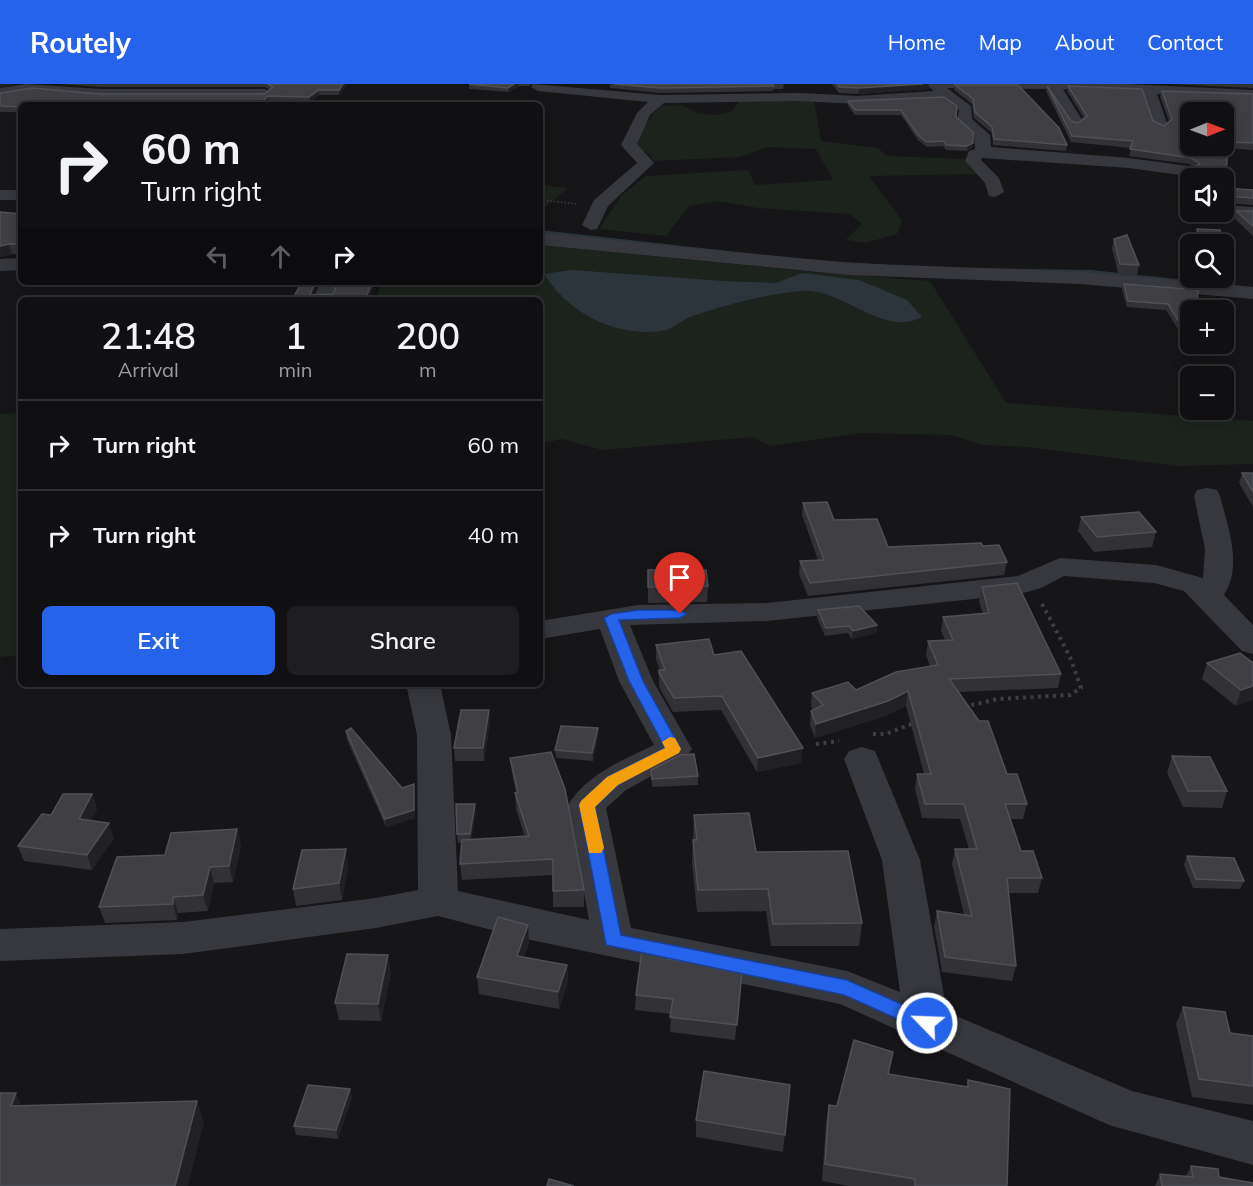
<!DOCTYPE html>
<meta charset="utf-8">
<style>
body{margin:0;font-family:Mulish,sans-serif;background:#1e1e20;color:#f1f3f6;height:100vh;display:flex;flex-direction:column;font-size:22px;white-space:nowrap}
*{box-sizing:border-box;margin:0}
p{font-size:20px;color:#9c9d9f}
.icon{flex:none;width:33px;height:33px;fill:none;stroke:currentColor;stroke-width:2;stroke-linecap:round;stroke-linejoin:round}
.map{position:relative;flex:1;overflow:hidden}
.details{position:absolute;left:18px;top:213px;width:525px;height:390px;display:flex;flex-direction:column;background:#101012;border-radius:9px;box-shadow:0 3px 15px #0003,0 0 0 2px #303032}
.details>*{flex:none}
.banner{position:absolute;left:18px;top:18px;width:525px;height:183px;border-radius:9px;box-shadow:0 3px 15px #0003,0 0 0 2px #303032;background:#101012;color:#f1f3f6;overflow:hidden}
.needle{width:39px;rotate:89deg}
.fabs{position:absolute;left:1180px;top:18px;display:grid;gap:12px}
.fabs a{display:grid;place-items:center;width:54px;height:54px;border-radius:9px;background:#101012;box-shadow:0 3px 15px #0003,0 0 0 2px #303032;font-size:30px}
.pin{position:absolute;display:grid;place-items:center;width:51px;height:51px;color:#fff;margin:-62px -26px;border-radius:50% 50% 50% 0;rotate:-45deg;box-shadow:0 0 6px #0007}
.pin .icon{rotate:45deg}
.me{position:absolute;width:66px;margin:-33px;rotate:294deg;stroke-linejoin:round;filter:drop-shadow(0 0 4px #0008)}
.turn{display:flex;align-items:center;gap:21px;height:126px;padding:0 24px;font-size:27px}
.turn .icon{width:78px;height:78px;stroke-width:2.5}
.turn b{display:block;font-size:42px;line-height:51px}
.lanes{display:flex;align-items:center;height:57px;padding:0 24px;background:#0003;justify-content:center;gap:30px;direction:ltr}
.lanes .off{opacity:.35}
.eta{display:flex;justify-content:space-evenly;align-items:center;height:102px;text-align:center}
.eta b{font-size:36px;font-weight:600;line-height:42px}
.button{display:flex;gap:12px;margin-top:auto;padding:12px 24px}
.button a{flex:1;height:69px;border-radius:9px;background:#2563eb;color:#fff;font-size:24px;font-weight:600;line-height:69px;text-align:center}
.button a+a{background:#1e1e20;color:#f1f3f6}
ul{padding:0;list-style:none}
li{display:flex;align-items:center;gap:18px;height:90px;padding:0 24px;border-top:2px solid #303032}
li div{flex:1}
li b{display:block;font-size:22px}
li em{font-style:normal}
header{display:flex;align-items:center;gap:36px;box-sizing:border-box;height:84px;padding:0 30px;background:#2563eb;color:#fff}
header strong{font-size:28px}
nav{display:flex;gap:33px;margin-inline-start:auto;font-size:21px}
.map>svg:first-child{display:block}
.green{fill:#1c231d}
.water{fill:#2c353c}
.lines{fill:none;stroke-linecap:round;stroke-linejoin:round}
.path-far1{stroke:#3d3f44;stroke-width:1.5;stroke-dasharray:1.5 2;stroke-linecap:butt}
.path{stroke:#3d3f44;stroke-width:4;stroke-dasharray:3 4.5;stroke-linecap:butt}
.street{fill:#37383d;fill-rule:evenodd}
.wall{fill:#323236}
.shaded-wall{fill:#212124}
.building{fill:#3f3f44;stroke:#4f5156;stroke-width:1.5;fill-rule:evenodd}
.route{fill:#2563eb;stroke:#184099;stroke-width:1.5}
.slow{fill:#f59e0b}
</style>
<header>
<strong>Routely</strong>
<nav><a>Home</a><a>Map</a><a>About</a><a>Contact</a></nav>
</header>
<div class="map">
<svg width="1253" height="1102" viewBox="0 0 1253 1102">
<rect width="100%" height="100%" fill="#161618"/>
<g class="green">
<path d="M740 16H814L821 57 878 64 887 72 963 75 976 90 869 92 902 137 897 150 865 159 846 156 862 140 850 130 758 124 718 117 689 122 666 152 599 145 622 111 646 92 748 86 755 101 833 96 816 65 768 63 740 73 653 77 650 71 636 63 637 51 660 22 682 21 697 29 715 31 731 28Z"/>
<path d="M540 101 568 104 540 127Z"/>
<path d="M540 161 802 187 930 197 1006 319 1253 337V380L1177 382 1027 363 983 361 951 351 862 349 770 362 754 353 602 366 562 355 540 360V216H376L379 205 385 198H540Z"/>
<path d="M21 329V571L0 573V330Z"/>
</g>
<g class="water">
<path d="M540 146 801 175 918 183 1091 186 1253 203 892 185 540 153Z"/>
<path d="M572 186 723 197 776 199 802 189 859 196 907 216 922 233C883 254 843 204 802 207 765 210 725 221 690 233 682 236 674 244 666 246 619 255 570 231 544 190Z"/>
</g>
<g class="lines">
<path class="path-far1" d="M540 116 578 120"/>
<g class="path">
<path d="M964 623 997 615 1070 611 1081 604 1070 573 1040 516"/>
<path d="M873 650H886L914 639"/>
<path d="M816 660 839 657"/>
</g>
<g class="street">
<path d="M26 0 101 5H265L272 9 265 13H101L33 7 0 12V4Z"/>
<path d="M533 0 660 11 799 9 858 12 934 7 926 0H1127L1253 6V14L1157 10 1168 42 1161 46 1154 42 1142 9 1063 5 1084 39 1077 43 1072 42 1050 5 947 4 971 22 972 35 990 51 991 63 1129 74 1188 82 1196 87 1188 92 1129 84 982 74 981 76 999 94 1004 108 995 113 989 112 985 99 965 77 969 67 975 65 974 52 957 36 959 26 944 15 888 16 858 20 799 17 664 19 650 31 637 60 654 79 608 122 597 145 591 146 582 141 594 116 637 79 621 61 637 29 648 18 538 7 531 3Z"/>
<rect x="0" y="106" width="21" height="10"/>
<path d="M1191 119V128H1197H1183L1180 124 1183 120Z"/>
<path d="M1224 121 1253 123V133L1218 130 1216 128H1224Z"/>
<path d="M540 149 849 179 1080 188 1253 203V215L1080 200 849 191 540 161Z"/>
<path d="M21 174V186L0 187V175Z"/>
<path d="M321 198H341L332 216H312Z"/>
<path d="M1207 404 1217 406 1220 412C1228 444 1243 481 1224 511L1253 541V570L1242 567 1184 507 1154 499 1064 492 1041 504 1020 510 767 537 630 541 653 597 692 665 686 673 626 706 606 724 631 844 847 887 900 908 882 776 844 675 849 667 862 663 875 667 920 776 947 928 1132 1007 1253 1037V1081L1109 1041 840 920 526 855 438 832 376 844 183 870 0 877V845L183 838 376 814 418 806 417 651 406 600H440L451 651 458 807 589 836 568 721C587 690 623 676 654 661L619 597 600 545 540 555V537L638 521 767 519 1018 492 1060 474 1156 481 1203 494 1205 465 1194 412 1197 406Z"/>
</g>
</g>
<g class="wall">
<path d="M60 0H348L339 11H319L310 18H269L265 21H21V28H0V9L264 10 270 6 265 3H101Z"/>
<path d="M469 0H531L529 2H519L509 8 469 5Z"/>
<path d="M610 0H784L783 5H774L773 7 660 9 610 4Z"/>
<path d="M832 0H929L928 5 858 10 839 9Z"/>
<path d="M1170 0H1253V4Z"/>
<path d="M955 1 1067 61 1066 67 993 61 992 49 974 34 972 20 954 6Z"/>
<path d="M1047 2 1071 37 1078 39 1084 34 1067 7 1068 2 1153 37 1164 42 1169 37 1160 12 1162 7 1253 10V66L1229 64 1224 104 1253 106V121L1224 119V94H1191V101L1186 94 1188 87 1194 83 1189 80 1129 72 1131 64 1071 58 1046 7Z"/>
<path d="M848 17 956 33 973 63 967 67 946 66 943 62 927 63 918 56 901 31H855L848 22Z"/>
<path d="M1236 127H1253V152L1234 134Z"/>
<path d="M0 128 21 130V170H12L0 173Z"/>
<path d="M1197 145 1220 146 1230 185 1227 195 1206 194H1224V160H1196L1194 155Z"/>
<path d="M1114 155 1139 181 1137 191 1118 189 1112 164Z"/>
<path d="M1124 200 1191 226V260H1197V266L1195 272 1166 226 1127 223 1122 206Z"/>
<path d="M1242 389H1253V423L1239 399Z"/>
<path d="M803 419 834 436 888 463 983 462 1007 478 1004 491 808 512 799 490 800 477 818 476 802 431Z"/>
<path d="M1081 433 1156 448 1152 463 1094 468 1078 447Z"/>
<path d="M648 486 708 502 707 518 648 519Z"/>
<path d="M982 503 1061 590 1058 604 959 608 1007 690 1027 720 1023 735H1010L1021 767 1042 794 1038 809H1009L1016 882 1012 897 942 888 934 842 937 827 964 831 952 780 955 765H969L960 735 922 734 915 705 917 690H924L906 622 885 632 815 654 810 641 811 627 813 626 811 623 812 609 856 606 930 582 926 571 928 557 945 556 941 547 943 533 983 530 979 517Z"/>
<path d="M818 526 877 541 876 549 852 555 848 549 825 552 817 534Z"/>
<path d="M656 561 714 571 801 679 757 688 721 626 673 628 659 603V586H660L656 575Z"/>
<path d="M1207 579H1253L1236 622 1202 595Z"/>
<path d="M489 626 490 639 484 677H455L454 664Z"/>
<path d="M598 644V652L593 677 556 674 555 666Z"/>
<path d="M346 647 402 704 415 708V734L386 743 347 656Z"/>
<path d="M1172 672 1227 707 1222 724 1183 723 1167 689Z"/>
<path d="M510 674 584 806V823H553V791L462 796 460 780 461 759H458L457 750 476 728 471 755 525 753 516 725 515 709 516 708 512 689Z"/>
<path d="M651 686 698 692V701L652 703Z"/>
<path d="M92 710 97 725 91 736 114 754 92 786 24 777 18 762 51 731Z"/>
<path d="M694 731 756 768 862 839 859 862H771L766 827 697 828 692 778Z"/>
<path d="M237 745 241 761 233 798 214 799 208 827 178 829 177 836 105 839 99 823Z"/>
<path d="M1187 772 1244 797 1240 805 1193 804 1184 781Z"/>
<path d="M348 782 342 816 296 822 293 805Z"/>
<path d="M528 841 529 858 524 873 567 881 568 898 559 925 479 910 477 893Z"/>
<path d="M668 876 742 887 735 956 670 948 671 930 635 926 636 911Z"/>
<path d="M391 888 381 937 339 936 335 919Z"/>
<path d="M1183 923 1230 949 1253 952V1021L1192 1013 1176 940Z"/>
<path d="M889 990 967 1003 968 996 1007 1102H849L822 1097 826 1038 829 1021 837 1022Z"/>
<path d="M790 1001 783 1068 696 1053V1036Z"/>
<path d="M352 1013 338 1055 296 1051 294 1042Z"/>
<path d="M1191 1082 1219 1093 1253 1102H1155L1160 1090 1186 1092Z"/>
</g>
<g class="shaded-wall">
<path d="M0 0H16L0 4Z"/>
<path d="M343 0H348L339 11V6Z"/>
<path d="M514 0H518L519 2 509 8 508 4Z"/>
<path d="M929 0 928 5 858 10 859 4Z"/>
<path d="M319 6V11L310 18 309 13Z"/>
<path d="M268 12 269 18 265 21H259Z"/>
<path d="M973 59V63L967 67V62Z"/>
<path d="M9 160 12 170 0 173V162Z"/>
<path d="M315 198H319L311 216 310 211Z"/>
<path d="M372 198H375L369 216H365Z"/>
<path d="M877 541 876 549 852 555 853 547Z"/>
<path d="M1253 602V616L1236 622 1241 606Z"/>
<path d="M908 607 906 622 885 632 815 654 816 640Z"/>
<path d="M489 626 490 639 484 677 483 664Z"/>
<path d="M598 644V652L593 677 592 669Z"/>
<path d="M803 664 801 679 757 688 758 674Z"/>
<path d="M414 700 415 708V734L386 743 385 735Z"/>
<path d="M92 710 97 725 84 750 79 735Z"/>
<path d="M475 720 476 728 471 759 470 750Z"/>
<path d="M109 739 114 754 92 786 87 771Z"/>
<path d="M237 745 241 761 233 798 229 782Z"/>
<path d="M346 765 348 782 342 816 339 799Z"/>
<path d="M210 783 214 799 208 827 203 811Z"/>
<path d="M173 813 178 829 177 836 173 820Z"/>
<path d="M528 841 529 858 518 889 517 872Z"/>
<path d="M388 871 391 888 381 937 378 920Z"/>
<path d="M567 881 568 898 559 925 558 908Z"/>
<path d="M350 1005 352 1013 338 1055 336 1046Z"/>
<path d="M16 1009 26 1030 11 1022Z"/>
<path d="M197 1017 204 1038 188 1102H175Z"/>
</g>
<g class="building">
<path d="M268 0H343L339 6H319L309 13 268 12 259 21H21V23L0 22V9L32 4 100 10H264L273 3Z"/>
<path d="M469 0H514L508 4Z"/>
<path d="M614 0H773L774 2 660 4Z"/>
<path d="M837 0H923L859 4 839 3Z"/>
<path d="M955 1H1018L1059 44 1067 61 994 55 992 43 975 28 973 15Z"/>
<path d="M1047 2 1071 37 1078 39 1087 32 1068 2 1142 5 1153 37 1164 42 1172 35 1162 7 1253 10V59L1229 58 1224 104 1253 106V114L1226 112 1224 114V94H1193L1188 87 1200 80 1191 74 1130 65 1133 57 1072 52ZM1191 28H1224V62H1191Z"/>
<path d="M944 13 957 22 956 33 973 48V59L967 62 946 61 944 57 927 58 918 51 901 26H855L848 17Z"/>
<path d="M1236 127H1253V142Z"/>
<path d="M0 128 21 130V160H9L0 162Z"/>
<path d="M1197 145 1220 146 1230 185H1224V160H1200Z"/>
<path d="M1127 151 1139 181 1120 180 1114 155Z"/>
<path d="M302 198H315L310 211 333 210 338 198H372L365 216H292Z"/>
<path d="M1124 200 1198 206 1197 226H1191V257L1168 220 1128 217Z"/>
<path d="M1193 260H1197V266Z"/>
<path d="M1242 389H1253V408Z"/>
<path d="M827 418 834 436 877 435 888 463 981 459 983 462 999 461 1007 478 810 499 800 477 824 476 803 419Z"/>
<path d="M1139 428 1156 448 1097 453 1081 433Z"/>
<path d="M648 486H706L708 502 648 503Z"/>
<path d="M1017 499 1061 590 949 595 979 637H988L1007 690H1017L1027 720H1005L1021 767H1033L1042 794H1007L1016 882 945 873 937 827 972 832 955 765H977L964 720H925L917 690H931L908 607 888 617 816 640 811 627 823 621 812 609 848 598 856 606 896 588 938 581 928 557 953 556 943 533 989 529 982 503Z"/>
<path d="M859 522 877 541 853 547 849 542 826 544 818 526Z"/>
<path d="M709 555 714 571 741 567 803 664 758 674 722 612 674 614 659 589V586H665L656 561Z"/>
<path d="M1240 569 1253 579V602L1241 606 1207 579Z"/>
<path d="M461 626H489L483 664H454Z"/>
<path d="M561 642 598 644 592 669 555 666Z"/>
<path d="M351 644 402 704 414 700V726L385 735 346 647Z"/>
<path d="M551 668 565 705 584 806 553 807V775L460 780 462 756 529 752 515 709 518 708 510 674Z"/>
<path d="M694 670 698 692 652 695 651 686 680 671Z"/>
<path d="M1172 672 1210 673 1227 707H1188Z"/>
<path d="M63 710H92L79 735 109 739 87 771 18 762 42 730 51 731Z"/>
<path d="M456 720H475L470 750H457Z"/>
<path d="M749 729 756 768 848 767 862 839 773 840 768 805 698 806 693 756H697L694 731Z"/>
<path d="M237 745 229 782 210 783 203 811 173 813V820L99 823 117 773 165 771 171 749Z"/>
<path d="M346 765 339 799 293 805 302 766Z"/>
<path d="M1187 772 1234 774 1244 797 1196 795Z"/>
<path d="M498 833 528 841 517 872 567 881 558 908 477 893Z"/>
<path d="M642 866 668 872 667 875 742 887 737 941 670 933 673 915 636 911Z"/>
<path d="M347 870 388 871 378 920 335 919Z"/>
<path d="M1183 923 1225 928 1230 949 1253 952V1002L1199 995Z"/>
<path d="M854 956 893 968 888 990 968 1003V996L1010 1005 1007 1102H915V1095L825 1080 829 1021 837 1022Z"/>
<path d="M704 987 790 1001 785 1051 696 1036Z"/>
<path d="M308 1001 350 1005 336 1046 294 1042Z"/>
<path d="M0 1009H16L11 1022 197 1017 175 1102H0Z"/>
<path d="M1191 1082 1218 1085 1219 1093 1253 1099V1102H1162L1160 1090 1193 1093Z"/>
<path d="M549 1095 574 1102H547Z"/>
</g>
<path class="route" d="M639 526H680L687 530 680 534 619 536 643 597 681 665 618 701 595 723 621 851 847 896 933 934 936 939 933 945 927 947 920 945 844 911 606 861 579 721 607 693 665 664 629 597 604 534 611 530Z"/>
<path class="slow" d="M670 653 675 654 681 665 679 669 618 701 595 723 604 764 601 769H589L579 721 581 717 607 693 665 664 662 658Z"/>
</svg>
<div class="fabs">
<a><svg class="needle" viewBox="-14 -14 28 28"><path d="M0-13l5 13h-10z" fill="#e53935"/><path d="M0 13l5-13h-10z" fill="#9c9d9f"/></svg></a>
<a><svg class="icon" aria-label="sound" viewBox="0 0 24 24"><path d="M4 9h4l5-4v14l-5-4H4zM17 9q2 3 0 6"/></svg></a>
<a><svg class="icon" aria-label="search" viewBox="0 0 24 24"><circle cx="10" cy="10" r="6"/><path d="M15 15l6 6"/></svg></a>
<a>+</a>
<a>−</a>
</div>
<div class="pin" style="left:680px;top:530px;background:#d93025"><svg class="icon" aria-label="arrive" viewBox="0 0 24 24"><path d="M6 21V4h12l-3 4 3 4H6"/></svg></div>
<svg class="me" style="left:927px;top:939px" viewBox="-20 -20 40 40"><circle r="17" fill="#2563eb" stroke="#fff" stroke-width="3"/><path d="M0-11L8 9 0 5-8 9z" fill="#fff"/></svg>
<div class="banner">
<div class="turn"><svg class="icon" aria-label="right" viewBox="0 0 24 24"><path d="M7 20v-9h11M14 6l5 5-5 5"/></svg><div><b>60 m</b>Turn right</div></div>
<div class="lanes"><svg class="icon off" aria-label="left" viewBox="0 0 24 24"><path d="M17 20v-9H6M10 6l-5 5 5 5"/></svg><svg class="icon off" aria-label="ahead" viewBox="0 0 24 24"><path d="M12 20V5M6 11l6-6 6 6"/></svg><svg class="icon" aria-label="right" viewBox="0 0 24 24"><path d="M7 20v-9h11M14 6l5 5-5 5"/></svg></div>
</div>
<section class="details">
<div class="eta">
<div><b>21:48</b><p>Arrival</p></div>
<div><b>1</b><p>min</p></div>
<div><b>200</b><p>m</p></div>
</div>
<ul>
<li><svg class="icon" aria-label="right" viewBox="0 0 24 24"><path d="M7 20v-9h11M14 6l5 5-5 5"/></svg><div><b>Turn right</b></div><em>60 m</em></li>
<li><svg class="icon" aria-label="right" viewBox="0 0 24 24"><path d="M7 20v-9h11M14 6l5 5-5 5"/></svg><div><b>Turn right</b></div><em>40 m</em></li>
</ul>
<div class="button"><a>Exit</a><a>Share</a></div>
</section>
</div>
